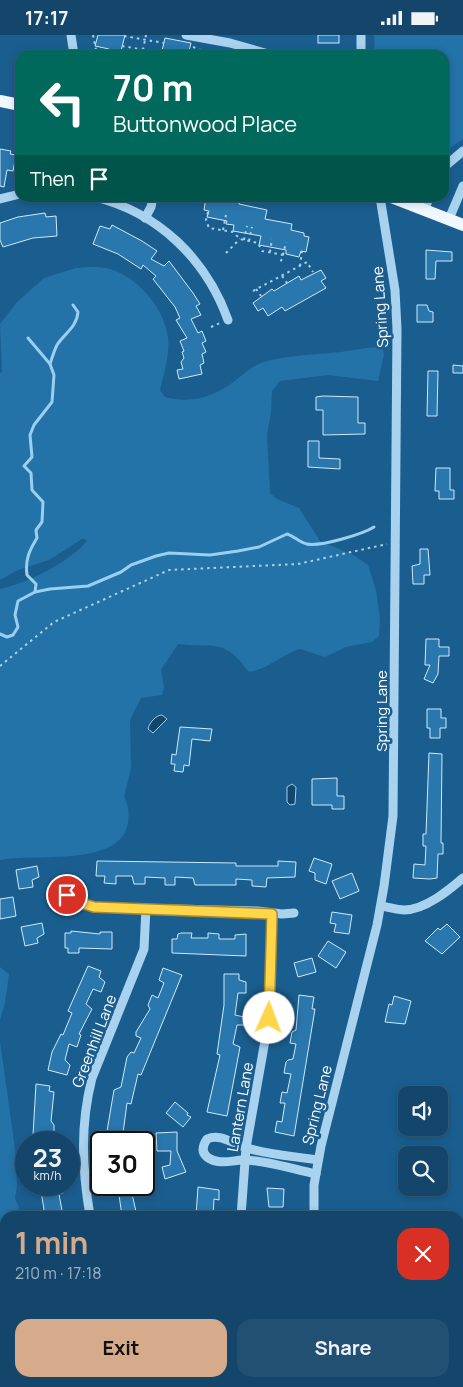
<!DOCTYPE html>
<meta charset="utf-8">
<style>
body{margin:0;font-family:Manrope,sans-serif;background:#215073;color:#f1f3f6;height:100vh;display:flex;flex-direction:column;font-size:19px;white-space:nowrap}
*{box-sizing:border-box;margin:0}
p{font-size:16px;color:#9db1c1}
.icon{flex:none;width:28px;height:28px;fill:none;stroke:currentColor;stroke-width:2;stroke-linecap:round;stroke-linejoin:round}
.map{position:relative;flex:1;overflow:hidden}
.side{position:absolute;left:0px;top:1176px;width:464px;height:176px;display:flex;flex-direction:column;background:#14466b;border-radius:15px 15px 0 0;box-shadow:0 2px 8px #0003,0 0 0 1px #335e7e}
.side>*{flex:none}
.guide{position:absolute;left:15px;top:15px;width:434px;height:152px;border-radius:15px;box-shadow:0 2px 8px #0003,0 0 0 1px #335e7e;background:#00695c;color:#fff;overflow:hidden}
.fabs{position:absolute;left:398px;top:1051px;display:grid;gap:10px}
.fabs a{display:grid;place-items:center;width:50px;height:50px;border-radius:10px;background:#14466b;box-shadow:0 2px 8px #0003,0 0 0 1px #335e7e;font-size:25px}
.speed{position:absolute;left:15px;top:1096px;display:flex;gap:10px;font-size:25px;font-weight:700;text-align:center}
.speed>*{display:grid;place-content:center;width:65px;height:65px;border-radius:50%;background:#14466b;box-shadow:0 2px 8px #0003,0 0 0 1px #335e7e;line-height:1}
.speed small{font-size:12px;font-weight:400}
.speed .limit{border:2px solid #111;border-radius:8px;background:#fff;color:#111}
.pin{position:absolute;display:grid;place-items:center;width:42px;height:42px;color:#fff;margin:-21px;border:2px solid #fff;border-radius:50%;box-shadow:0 1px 5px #0007}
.me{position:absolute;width:55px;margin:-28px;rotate:2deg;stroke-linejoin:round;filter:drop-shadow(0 0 4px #0008)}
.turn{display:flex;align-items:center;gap:18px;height:105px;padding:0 15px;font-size:22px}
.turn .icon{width:65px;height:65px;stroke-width:2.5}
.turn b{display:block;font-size:35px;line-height:42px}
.then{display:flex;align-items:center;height:48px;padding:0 15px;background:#0003;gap:10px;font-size:19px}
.round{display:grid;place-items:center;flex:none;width:52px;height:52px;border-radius:15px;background:#215073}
.headline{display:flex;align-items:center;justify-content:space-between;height:85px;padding:0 15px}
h1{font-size:30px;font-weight:700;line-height:38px;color:#d6ab8b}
.button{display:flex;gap:10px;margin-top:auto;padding:10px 15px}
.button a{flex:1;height:58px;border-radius:15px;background:#d6ab8b;color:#111;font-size:20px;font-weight:700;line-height:58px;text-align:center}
.button a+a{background:#215073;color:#f1f3f6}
.status{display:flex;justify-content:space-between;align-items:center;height:35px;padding:0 25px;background:#14466b;direction:ltr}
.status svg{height:14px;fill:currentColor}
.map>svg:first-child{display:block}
.green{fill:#2372a8}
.water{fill:#12466d;stroke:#9bcff0}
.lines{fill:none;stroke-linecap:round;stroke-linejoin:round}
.stream{stroke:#9bcff0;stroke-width:3}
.building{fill:#2977ad;stroke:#cfe9fa}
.path{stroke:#a9d2ee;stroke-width:2;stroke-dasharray:2.5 4;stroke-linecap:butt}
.minor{stroke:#a9d2ee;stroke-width:9}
.major{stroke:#f0f8ff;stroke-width:12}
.route-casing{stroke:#a68a30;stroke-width:12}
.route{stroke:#ffd54a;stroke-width:9}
.labels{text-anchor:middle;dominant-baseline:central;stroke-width:5;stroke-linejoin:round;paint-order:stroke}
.street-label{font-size:15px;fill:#fff;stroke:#1a5e8f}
</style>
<div class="status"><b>17:17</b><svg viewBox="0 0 49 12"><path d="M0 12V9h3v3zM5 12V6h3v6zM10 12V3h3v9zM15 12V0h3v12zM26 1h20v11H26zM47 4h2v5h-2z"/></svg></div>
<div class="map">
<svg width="463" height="1352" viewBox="0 0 463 1352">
<rect width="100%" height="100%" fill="#1a5e8f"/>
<g class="green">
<path d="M374 0H463V104L444 117V20H375Z"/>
<path d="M76 233C87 232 100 231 110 234 138 242 164 273 168 302 170 319 164 339 160 355L165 362C192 369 214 362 236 345 244 339 251 332 261 328 282 321 306 320 329 318 347 317 364 312 382 312L384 320 378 346 328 340 280 346 272 356 271 378 267 400 270 458 277 464 299 473 320 506 353 520 368 530 376 555 380 584 379 601 372 607 346 612 325 622 300 614C285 618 260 639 248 636 223 602 215 614 178 609L161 635 164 652 162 660 141 663 130 685 131 733 124 762C129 770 129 780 128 788 121 833 32 818 0 825V554C28 548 68 528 87 506L85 504H82L49 525 18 535 0 545V338L2 337 0 289 17 267 44 243Z"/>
<path d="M0 932 9 939 5 968 0 985Z"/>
<path d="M0 1006 15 1114 17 1150 15 1163 22 1181H5V1348H32L35 1352H0Z"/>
</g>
<g class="water">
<path d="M162 680 167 684 153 698 148 694C149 688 156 680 162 680Z"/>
<path d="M292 749 296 752 295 769 290 770 287 767V752Z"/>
</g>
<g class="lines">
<g class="stream">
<path d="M28 303 50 329"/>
<path d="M35 557 50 554 88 551 121 537 131 530 156 521 169 518 210 520 238 516 259 512 287 499C294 501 300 508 307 509 320 512 363 499 374 492"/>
<path d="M0 599 7 602 13 600 18 592 15 580 18 566 35 557 36 549 27 540C25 525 29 516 37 503L36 495 42 487 43 467 32 455 31 438 24 431 32 422 30 400 34 390 52 367 54 340 50 329C52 323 54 316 57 310 64 299 77 292 78 277L73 270"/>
</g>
</g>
<g class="building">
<path d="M98 0H125L120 20H108L109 14 95 11Z"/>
<rect x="318" y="0" width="21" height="8"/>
<path d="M165 3 191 8 188 20H161Z"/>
<path d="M0 114 11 116 10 119 16 120 13 136 7 135 4 152 0 151Z"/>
<path d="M206 162 240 164 239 169 267 175 265 184 292 189 291 195 304 198V201L309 202 306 217 301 216 299 222 286 219V215L259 210 261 201 233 196 234 190 226 189 227 186 207 182 209 176 204 175Z"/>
<path d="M45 178 46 182 56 181 57 201 33 203 3 212 0 205V188L18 182Z"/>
<path d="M112 190 142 206 157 216 151 224 164 231 169 226 193 258 200 269 196 271 201 280 191 284 198 298 202 296 206 306 202 308 206 317 202 319 204 328 200 330 202 339 179 344 177 335 183 334 181 327 184 323 182 317 184 316 180 306 187 303 176 285 180 283 175 272 153 244 156 241 143 230 141 234 118 219 93 209 100 191 110 194Z"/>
<path d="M426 215 452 217V226H436L435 244H426Z"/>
<path d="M321 235 326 243 321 246 326 253 285 276 282 272 268 281 263 273 258 276 253 268 272 254 274 256 299 241 301 245Z"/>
<path d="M417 270H427L429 276 433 277V287H417Z"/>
<path d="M453 330 463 331V338H453Z"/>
<path d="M428 336H438L437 381H427Z"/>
<path d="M323 361 358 362V388H365V399L323 400V375H316V362Z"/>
<path d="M308 406H319V423L340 424V434L308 432Z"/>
<path d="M436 433H450V455H454V464H439V456H435Z"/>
<path d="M420 514H428L430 540H424V549H413L412 531 420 529Z"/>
<path d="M426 604H439V612H449V621H439L438 639 433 648 424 644 430 630H425Z"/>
<path d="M427 674H441V683H446V693H440V703H430V693H427Z"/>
<path d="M180 692 212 694 210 706 192 704 189 731 184 730 183 737 174 736 175 729H171L172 719 176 720Z"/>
<path d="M429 718 442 719 441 808H443V819H438L437 843 430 844 413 843 414 829 425 830 426 811H423V799H426Z"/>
<path d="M337 743V761H344V774H332V770H312V744Z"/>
<path d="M314 823 332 829 326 849 315 845V838L309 836Z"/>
<path d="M97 826 236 828V831H278V826L296 827 295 842 267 843 266 852 252 851V845L236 844V850H195L193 843 175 842V850H165V843L145 842V849H134L132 841H116V849L104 848 105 841H96Z"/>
<path d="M37 831 39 842 32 845 33 852 19 854 16 835Z"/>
<path d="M352 838 359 856 340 864 332 846Z"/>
<path d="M13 862 16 881 0 884V864Z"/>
<path d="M332 877 352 880 349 899 334 897 336 889 330 888Z"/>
<path d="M42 888 44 899 37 903 38 908 25 911 21 892Z"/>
<path d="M447 889 460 902 442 919 425 906 438 893 440 895Z"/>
<path d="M71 896 100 899V897H112V914L79 913V918H68V913H65V898H71Z"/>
<path d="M181 898H192L191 903H208V898L219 899V904H235V900L246 899V921L172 918V904H177L178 899Z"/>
<path d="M328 906 346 917 336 933 318 921Z"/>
<path d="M312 923 316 937 298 942 294 928Z"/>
<path d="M88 931 101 936 99 942 105 947 101 957 93 954 86 969 92 974 79 999 81 1000 77 1012 69 1009 65 1025 70 1030 67 1040 48 1035 52 1017 61 999 63 1000 72 978 68 976Z"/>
<path d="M163 933 182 940 141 1040 138 1039 131 1069 127 1068 123 1098 107 1096 114 1055 121 1052 127 1022 131 1017 134 1018 141 1003 136 1001V997L150 974 148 970 152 960 158 963 164 948 159 945Z"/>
<path d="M224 939H239V945L246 947V958H238L235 980 244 982V990H237L233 1009 240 1012 227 1081 207 1077 220 1020 217 1019 224 970Z"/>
<path d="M299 960 314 962 312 974H315L294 1101 275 1097 277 1086 282 1087 285 1068H280L282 1057 287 1058 291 1039 284 1038 286 1027 288 1025 293 1024 296 1009 290 1008 292 997 296 995Z"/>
<path d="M394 961 411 966 405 989 385 987 389 969 392 970Z"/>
<path d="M36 1049 50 1051 49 1056 54 1057 51 1086 54 1090V1101L33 1100Z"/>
<path d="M175 1067 188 1078 187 1080 191 1082 183 1092 166 1078Z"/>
<path d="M177 1097V1116L186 1137 165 1144 162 1132 170 1130 171 1116H157L156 1098Z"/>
<path d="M40 1150H61L63 1158 59 1159 63 1181H45Z"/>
<path d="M109 1150H130L137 1181H122L119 1160 111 1161Z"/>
<path d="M198 1152 219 1155V1165L214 1164 213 1181H196Z"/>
<path d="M267 1153 284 1154 283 1172H269Z"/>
</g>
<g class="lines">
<g class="path">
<path d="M93 0 97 20"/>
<path d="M124 1 164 8"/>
<path d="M122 11 162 18"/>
<path d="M193 12 214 20"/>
<path d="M143 15 146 0"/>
<path d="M96 16 108 19"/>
<path d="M208 177 206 185 209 193 233 197 240 204 258 208 262 216 283 220 280 229"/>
<path d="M223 195 226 180"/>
<path d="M244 205 247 191"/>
<path d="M249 206 252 192"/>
<path d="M270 217 272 204"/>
<path d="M226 218 240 204"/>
<path d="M283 220 286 207"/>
<path d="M300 231 302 216"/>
<path d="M282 241 287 248"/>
<path d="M256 254 261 261"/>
<path d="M253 256 307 227 313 237"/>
<path d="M211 292 220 288"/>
<path d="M0 631 54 587 169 535 298 529 387 509"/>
</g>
<g class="minor">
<path d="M71 0 74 20"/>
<path d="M186 0 230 8 272 20"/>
<path d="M361 0V20"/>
<path d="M444 132 463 116"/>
<path d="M95 162C159 178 206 224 228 285"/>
<path d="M0 164 20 159"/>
<path d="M425 175 429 162"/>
<path d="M145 183 151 172 153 162"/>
<path d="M449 184 463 151"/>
<path d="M67 860 75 866 93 872 257 876 282 879 294 878"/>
<path d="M381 871C388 872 397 875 404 875 425 875 449 855 463 843"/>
<path d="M316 1139C292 1134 266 1125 242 1125 230 1126 218 1130 207 1122 201 1117 203 1110 207 1104 220 1098 232 1108 244 1112 267 1120 294 1121 318 1125"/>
<path d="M90 1181C82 1133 80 1090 92 1043L144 914 146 873"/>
<path d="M241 1181 246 1113 269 983 272 879"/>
<path d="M314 1181V1150L321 1111 377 890 384 851 393 781 397 294 395 255 380 162"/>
<path d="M118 1348 119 1352"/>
<path d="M373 1348 376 1352"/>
</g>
<g class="major">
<path d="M0 66 20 70"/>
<path d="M391 162 463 190"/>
</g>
</g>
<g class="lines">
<defs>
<path id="route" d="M67 860 75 866 94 872 272 879 269 983"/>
</defs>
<use href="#route" class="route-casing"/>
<use href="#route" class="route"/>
</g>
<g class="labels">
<g class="street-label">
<text transform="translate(380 272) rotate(-94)">Spring Lane</text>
<text transform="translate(381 676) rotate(-90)">Spring Lane</text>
<text transform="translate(94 1006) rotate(-69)">Greenhill Lane</text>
<text transform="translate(317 1070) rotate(-76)">Spring Lane</text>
<text transform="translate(240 1072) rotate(-80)">Lantern Lane</text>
</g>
</g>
</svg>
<div class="fabs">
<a><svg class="icon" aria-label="sound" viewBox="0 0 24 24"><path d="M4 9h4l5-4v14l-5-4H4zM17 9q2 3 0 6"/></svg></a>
<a><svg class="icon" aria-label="search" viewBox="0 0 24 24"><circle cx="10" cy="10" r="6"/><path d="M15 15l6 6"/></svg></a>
</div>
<div class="speed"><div>23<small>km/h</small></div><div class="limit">30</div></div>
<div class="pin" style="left:67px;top:860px;background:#d93025"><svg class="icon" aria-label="arrive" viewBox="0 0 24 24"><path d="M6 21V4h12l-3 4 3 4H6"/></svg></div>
<svg class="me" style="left:269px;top:983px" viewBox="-20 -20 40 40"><circle r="19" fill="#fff"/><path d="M0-13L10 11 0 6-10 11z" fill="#ffd54a"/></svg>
<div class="guide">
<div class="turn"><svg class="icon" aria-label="left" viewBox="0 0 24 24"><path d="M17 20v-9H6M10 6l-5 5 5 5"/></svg><div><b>70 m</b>Buttonwood Place</div></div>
<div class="then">Then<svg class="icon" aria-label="arrive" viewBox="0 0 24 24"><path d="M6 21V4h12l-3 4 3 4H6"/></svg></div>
</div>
<section class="side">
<div class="headline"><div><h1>1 min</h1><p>210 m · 17:18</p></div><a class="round" style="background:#d93025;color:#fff"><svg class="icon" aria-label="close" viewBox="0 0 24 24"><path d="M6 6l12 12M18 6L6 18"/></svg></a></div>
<div class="button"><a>Exit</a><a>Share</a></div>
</section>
</div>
